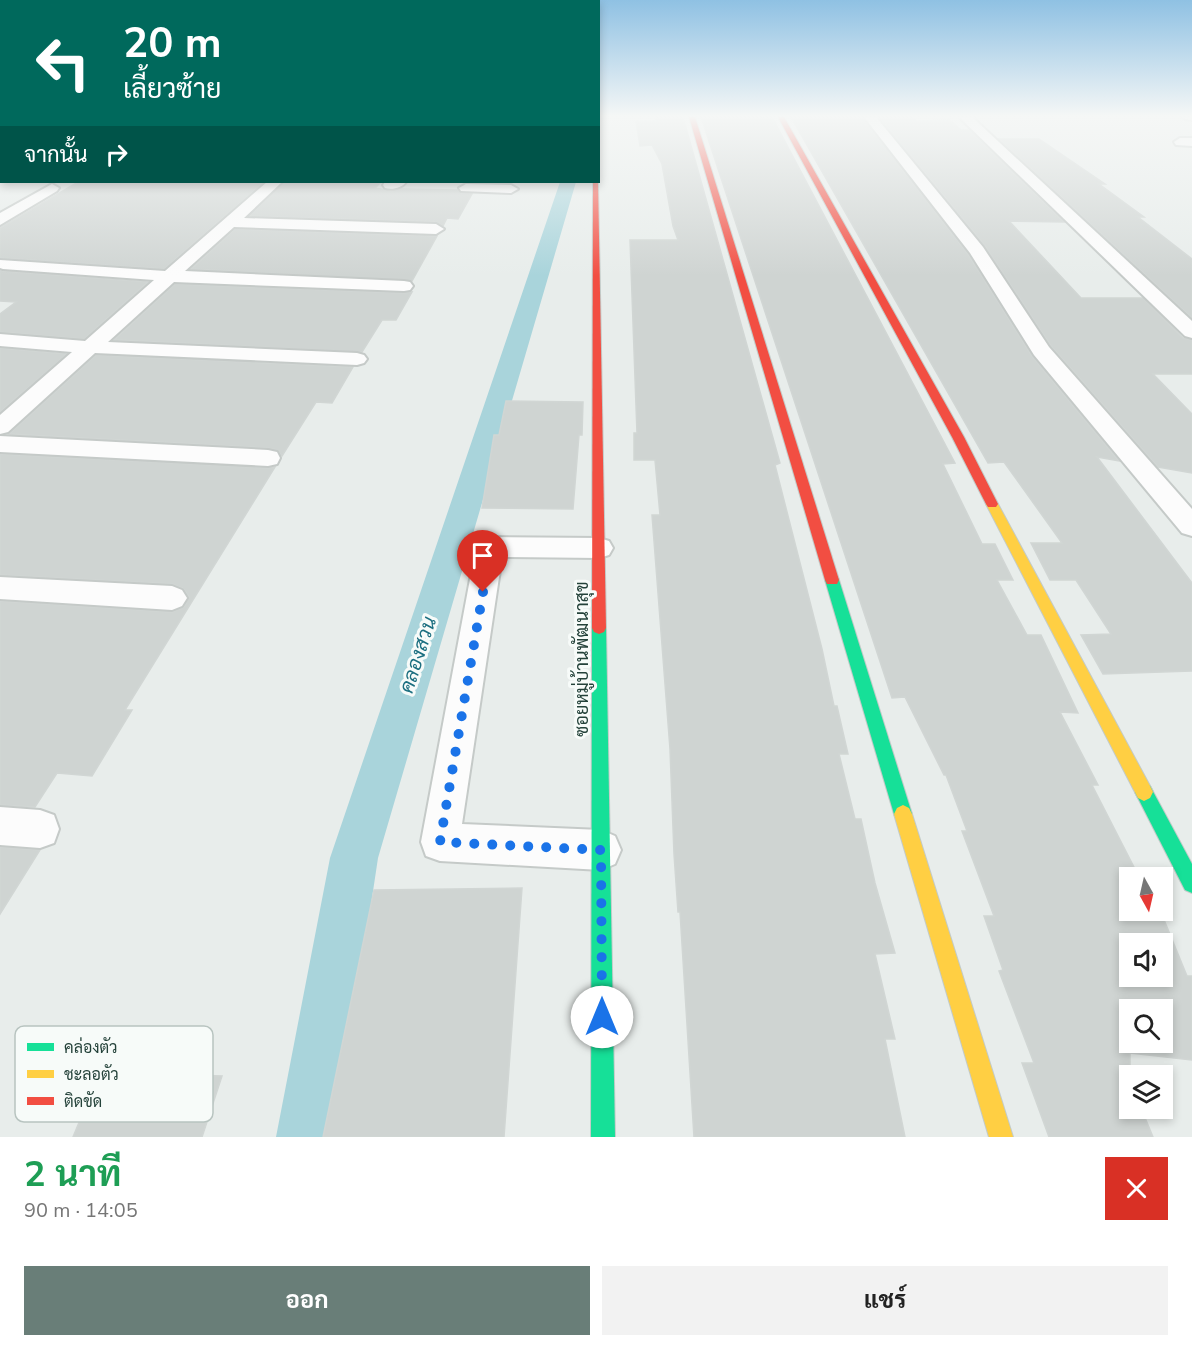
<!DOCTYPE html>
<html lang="th">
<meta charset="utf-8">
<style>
body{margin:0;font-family:"Nunito Sans",Sarabun,sans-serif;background:#f2f2f2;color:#222;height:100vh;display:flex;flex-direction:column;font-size:22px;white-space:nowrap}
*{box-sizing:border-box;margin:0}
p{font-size:20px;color:#767676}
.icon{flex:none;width:33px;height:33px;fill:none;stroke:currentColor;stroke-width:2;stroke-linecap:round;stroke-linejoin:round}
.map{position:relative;height:1137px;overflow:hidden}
.sheet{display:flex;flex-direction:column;background:#fff;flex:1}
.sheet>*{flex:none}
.banner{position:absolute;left:0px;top:0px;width:600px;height:183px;box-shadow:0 3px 9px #0003;background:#00695c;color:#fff;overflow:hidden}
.needle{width:39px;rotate:172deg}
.controls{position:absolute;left:1119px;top:867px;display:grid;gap:12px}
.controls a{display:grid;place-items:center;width:54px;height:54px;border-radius:0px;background:#fff;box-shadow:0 3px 9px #0003;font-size:30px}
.pin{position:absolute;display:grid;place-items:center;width:51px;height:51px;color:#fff;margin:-62px -26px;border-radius:50% 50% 50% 0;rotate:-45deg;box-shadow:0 0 6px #0007}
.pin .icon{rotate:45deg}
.me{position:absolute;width:66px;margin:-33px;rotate:0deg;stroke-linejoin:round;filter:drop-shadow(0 0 4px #0008)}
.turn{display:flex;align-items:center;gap:21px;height:126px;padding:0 24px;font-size:27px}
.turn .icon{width:78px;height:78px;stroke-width:2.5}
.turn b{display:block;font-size:42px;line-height:51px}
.then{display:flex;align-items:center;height:57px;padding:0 24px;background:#0003;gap:12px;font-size:22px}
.round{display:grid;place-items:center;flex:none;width:63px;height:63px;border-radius:0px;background:#f2f2f2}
.headline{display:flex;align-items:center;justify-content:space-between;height:102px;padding:0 24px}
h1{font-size:36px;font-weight:700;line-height:45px;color:#1e9e55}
.button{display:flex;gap:12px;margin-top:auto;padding:12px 24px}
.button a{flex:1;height:69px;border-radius:0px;background:#697e78;color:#fff;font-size:24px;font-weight:700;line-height:69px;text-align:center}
.button a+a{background:#f2f2f2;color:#222}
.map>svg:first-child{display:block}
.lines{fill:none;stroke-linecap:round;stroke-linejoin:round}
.canal{fill:#a9d4db;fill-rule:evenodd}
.building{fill:#cfd4d2;stroke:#d1d6d4;stroke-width:1.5;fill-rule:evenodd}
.street-casing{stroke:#c5cac8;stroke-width:4}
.fast-casing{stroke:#c3cbc8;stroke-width:2}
.slow-casing{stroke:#c3cbc8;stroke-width:2}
.jam-casing{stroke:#c3cbc8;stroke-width:2}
.street{fill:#fcfcfc;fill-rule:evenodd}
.fast{fill:#16e098;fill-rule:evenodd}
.slow{fill:#ffcf43;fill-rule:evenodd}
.jam{fill:#f24e42;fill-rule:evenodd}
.route{stroke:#1a73e8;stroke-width:10;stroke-dasharray:0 18}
.labels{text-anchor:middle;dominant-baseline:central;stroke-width:6;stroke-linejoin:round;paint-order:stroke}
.street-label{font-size:18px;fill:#24423a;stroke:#f7fbf9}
.water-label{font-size:20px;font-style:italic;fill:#1c6f80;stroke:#f7fbf9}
.key{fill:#f7fbf9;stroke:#b8c4c0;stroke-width:1.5}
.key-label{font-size:16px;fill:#24423a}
</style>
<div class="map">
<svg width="1192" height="1137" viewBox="0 0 1192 1137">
<rect width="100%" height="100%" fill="#e8edeb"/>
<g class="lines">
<path class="canal" d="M560 182H576L378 858 336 1137H276L330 858Z"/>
</g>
<g class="building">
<path d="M656 117H683L780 463 775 465 822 649 834 706H837L848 754H839L855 819H861L875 883 895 953 875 954 895 1039H885L905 1137H694L680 912H678L674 854 670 749 652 515H660L655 460H634V433H637L630 240H678L673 226 662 164 652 145 640 146 636 121H656Z"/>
<path d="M701 117H772L955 463 943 464 982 544H995L1013 580H997L1027 635H1041L1078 713 1060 712 1098 785H1092L1136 871H1143L1146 878H1130V910H1160L1187 976H1192V1060L1130 1053V1108H1141L1153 1137H1049L1022 1063H1034L999 971 1003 970 984 916H994L962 831H967L946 775H944L905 697 892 698ZM1130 944H1162V976H1130ZM1130 1010H1162V1042H1130Z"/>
<path d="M791 117H862L968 254 1032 356 1119 461 1097 457 1192 583V671L1103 674 1081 635 1111 634 1076 580H1050L1031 543H1062L1004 462 988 463Z"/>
<path d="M879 117H913L916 121 950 120 961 130H969L1064 222 1009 221 1081 298H1143L1183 338 1192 340V374H1153L1192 414V473L1158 467 1051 346 985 246Z"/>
<path d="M999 139H1039L1105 184H1099L1144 217H1138L1192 259V318Z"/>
<path d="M78 182H264L164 269 0 258V228Z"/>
<path d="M284 182H381L375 188 391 191 401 189 458 190 461 193 472 194 458 219 447 218 443 226 436 222 249 216Z"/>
<path d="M235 229 436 236H437L412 281 191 269Z"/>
<path d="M0 270 3 271 148 282 84 339 0 332V314L16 302 0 301Z"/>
<path d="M175 284 404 293 412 292 396 320H382L362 352 114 340Z"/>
<path d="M0 348 67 354 0 412Z"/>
<path d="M96 355 353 367 332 403 316 402 282 456 277 450 268 448 9 434Z"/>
<path d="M506 401 583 402 582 435H579L573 509 482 508 494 435H499Z"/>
<path d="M0 454 268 468 275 467 125 710H132L92 776 57 773 35 807 0 805V601L172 612 184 607 189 597 183 588 172 584 0 575Z"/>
<path d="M0 847 40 850 0 914Z"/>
<path d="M522 888 504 1137H323L374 890Z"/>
<path d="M100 1072 222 1076 202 1137H73Z"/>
</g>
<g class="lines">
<defs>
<g id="street">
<path d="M864 117H876L983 247 1049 347 1192 509V536L1182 533 1034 355 970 253Z"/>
<path d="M959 117H972L1192 321V338L1185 336Z"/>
<path d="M1183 117H1192V120L1185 119Z"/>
<rect x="0" y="134" width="2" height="8"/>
<path d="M1180 138H1192V146L1176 145 1174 142Z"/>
<rect x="0" y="163" width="2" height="8"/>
<path d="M267 182H282L244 218 436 224 444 229 436 234 234 227 185 271 404 281 410 282 413 286 410 290 404 291 174 282 108 342 357 353 364 355 367 359 364 363 357 365 95 353 8 432 0 434V415L72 352 0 346V334L85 341 154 280 3 269 0 268V260L165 271Z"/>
<path d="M385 182H406C402 188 392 190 385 188L383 185Z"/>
<path d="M52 184 59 188 57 191 0 225V213Z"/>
<path d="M466 184 511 185 518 189 511 193 461 191 459 188Z"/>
<path d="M0 436 268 450 277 452 280 458 277 464 268 466 0 452Z"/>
<path d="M490 537 599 538 609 541 613 548 609 555 599 558 502 557 462 824 601 830 615 836 621 850 615 864 601 870 440 861 426 856 421 842 476 547 480 540Z"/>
<path d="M0 577 172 586 182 590 187 598 182 606 172 610 0 599Z"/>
<path d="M0 807 40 810 54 815 59 829 54 843 40 848 0 845Z"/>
</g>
<g id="fast">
<path d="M832 575 837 576 839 580 912 814 909 820 903 823 897 820 894 814 825 580 827 576Z"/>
<path d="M599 622 604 624 606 628 615 1137H591L592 628 594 624Z"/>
<path d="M1144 783 1150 786 1192 864V893L1185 890 1138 798 1135 792 1138 786Z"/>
</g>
<g id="slow">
<path d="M992 500 998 504 1150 786 1153 792 1150 798 1144 801 1138 798 986 504Z"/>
<path d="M903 805 909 808 912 814 1013 1137H989L894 814 897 808Z"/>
</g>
<g id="jam">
<path d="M689 117H695L839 580 837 584H827L825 580Z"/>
<path d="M778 117H784L964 437 998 504 996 507H988L986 504 952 437Z"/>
<path d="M598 181 606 628 604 632 599 634 594 632 592 628 593 182Z"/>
</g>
</defs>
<use href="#street" class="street-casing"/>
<use href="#fast" class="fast-casing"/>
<use href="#slow" class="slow-casing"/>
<use href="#jam" class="jam-casing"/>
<use href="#street" class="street"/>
<use href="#fast" class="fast"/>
<use href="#slow" class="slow"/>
<use href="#jam" class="jam"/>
</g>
<linearGradient id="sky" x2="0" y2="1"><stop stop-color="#8fc1e3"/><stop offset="0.42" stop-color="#f5f7f6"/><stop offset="1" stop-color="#f5f7f6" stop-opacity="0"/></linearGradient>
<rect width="1192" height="276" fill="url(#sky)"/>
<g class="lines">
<path class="route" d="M483 592 440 842 601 850 602 1017"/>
</g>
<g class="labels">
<g class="street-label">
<text transform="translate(582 659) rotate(-90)">ซอยหมู่บ้านพัฒนาสุข</text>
</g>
<g class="water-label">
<text transform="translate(418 655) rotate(-72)">คลองสวน</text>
</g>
</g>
<rect x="15" y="1026" width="198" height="96" rx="9" class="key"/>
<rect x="27" y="1043" width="27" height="8" fill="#16e098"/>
<rect x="27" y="1070" width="27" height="8" fill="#ffcf43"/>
<rect x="27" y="1097" width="27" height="8" fill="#f24e42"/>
<g class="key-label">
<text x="64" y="1053">คล่องตัว</text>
<text x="64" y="1080">ชะลอตัว</text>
<text x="64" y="1107">ติดขัด</text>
</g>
</svg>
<div class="controls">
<a><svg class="needle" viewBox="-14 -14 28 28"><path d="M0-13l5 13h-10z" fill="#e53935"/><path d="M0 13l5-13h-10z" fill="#767676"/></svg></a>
<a><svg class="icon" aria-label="sound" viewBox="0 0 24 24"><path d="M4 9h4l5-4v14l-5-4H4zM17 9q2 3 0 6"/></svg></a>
<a><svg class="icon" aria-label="search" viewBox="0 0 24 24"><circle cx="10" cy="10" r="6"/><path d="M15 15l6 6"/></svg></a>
<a><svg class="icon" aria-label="layers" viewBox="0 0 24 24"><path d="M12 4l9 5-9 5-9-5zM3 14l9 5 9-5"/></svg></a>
</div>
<div class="pin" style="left:483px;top:592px;background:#d93025"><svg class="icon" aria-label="arrive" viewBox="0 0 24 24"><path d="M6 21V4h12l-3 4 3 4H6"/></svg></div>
<svg class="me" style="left:602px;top:1017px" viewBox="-20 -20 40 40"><circle r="19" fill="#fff"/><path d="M0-13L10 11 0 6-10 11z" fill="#1a73e8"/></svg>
<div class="banner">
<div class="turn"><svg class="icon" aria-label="left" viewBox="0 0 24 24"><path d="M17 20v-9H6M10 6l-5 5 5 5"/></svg><div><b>20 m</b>เลี้ยวซ้าย</div></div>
<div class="then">จากนั้น<svg class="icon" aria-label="right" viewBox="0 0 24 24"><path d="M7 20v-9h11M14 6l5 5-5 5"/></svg></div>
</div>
</div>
<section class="sheet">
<div class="headline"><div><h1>2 นาที</h1><p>90 m · 14:05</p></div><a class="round" style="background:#d93025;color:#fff"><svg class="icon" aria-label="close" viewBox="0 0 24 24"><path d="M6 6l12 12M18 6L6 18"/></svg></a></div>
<div class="button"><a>ออก</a><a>แชร์</a></div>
</section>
